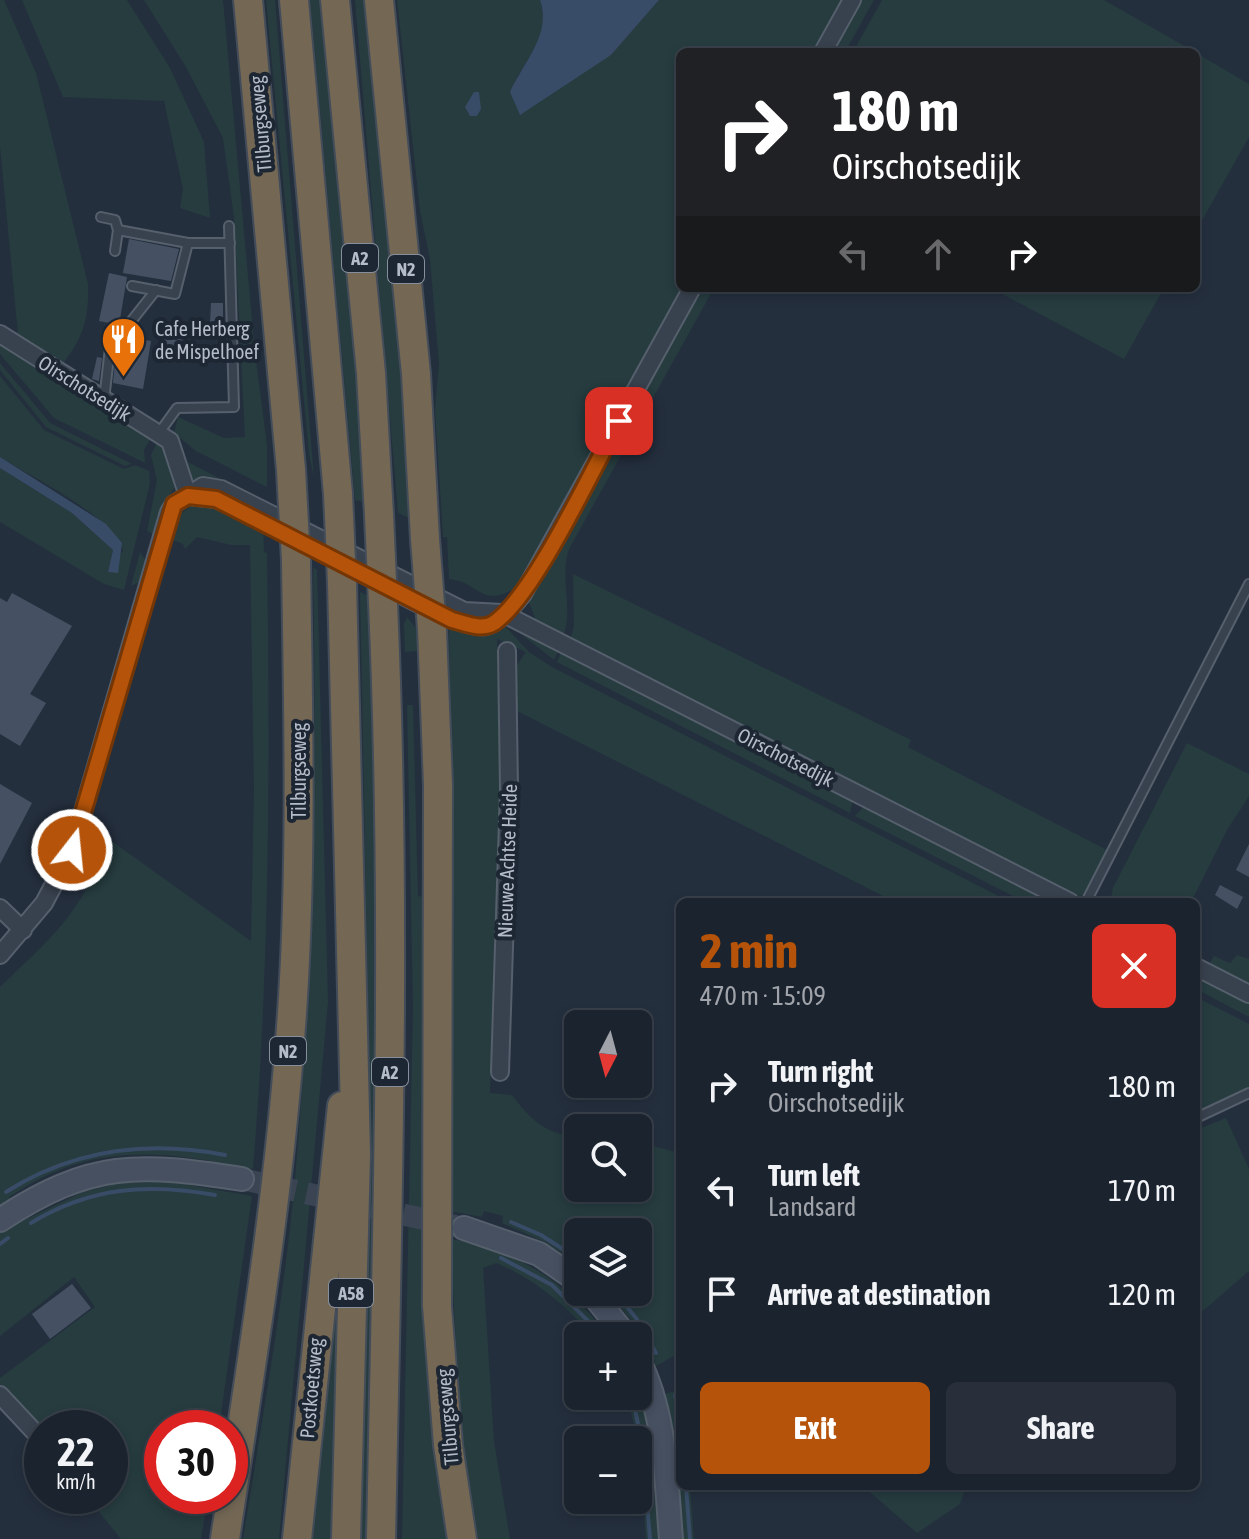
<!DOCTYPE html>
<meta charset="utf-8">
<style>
body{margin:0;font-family:"Asap Condensed",sans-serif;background:#282f3a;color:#f1f3f6;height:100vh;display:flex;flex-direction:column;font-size:30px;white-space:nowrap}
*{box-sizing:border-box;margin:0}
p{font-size:26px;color:#a0a4aa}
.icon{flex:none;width:44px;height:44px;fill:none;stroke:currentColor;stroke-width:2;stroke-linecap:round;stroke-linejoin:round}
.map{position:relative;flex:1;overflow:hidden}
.details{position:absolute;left:676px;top:898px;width:524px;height:592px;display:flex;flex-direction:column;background:#1b232e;border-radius:12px;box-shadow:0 4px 12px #0003,0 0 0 2px #39404a}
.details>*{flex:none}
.top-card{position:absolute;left:676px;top:48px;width:524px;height:244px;border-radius:12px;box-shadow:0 4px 12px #0003,0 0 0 2px #39404a;background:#202124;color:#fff;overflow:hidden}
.needle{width:52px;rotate:186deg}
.controls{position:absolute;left:564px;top:1010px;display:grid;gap:16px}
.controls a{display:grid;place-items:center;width:88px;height:88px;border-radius:12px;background:#1b232e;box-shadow:0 4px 12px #0003,0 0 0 2px #39404a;font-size:40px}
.speed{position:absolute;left:24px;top:1410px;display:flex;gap:16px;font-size:40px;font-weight:700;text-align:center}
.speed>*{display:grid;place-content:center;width:104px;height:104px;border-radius:50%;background:#1b232e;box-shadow:0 4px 12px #0003,0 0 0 2px #39404a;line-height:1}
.speed small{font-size:20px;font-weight:400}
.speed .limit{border:12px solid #d22;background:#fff;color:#111}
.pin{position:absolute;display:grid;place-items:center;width:68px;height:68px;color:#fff;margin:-34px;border-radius:16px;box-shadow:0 4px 12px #0006}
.me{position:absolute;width:88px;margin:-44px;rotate:16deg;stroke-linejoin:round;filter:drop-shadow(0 0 6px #0008)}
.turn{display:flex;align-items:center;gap:28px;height:168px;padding:0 24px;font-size:36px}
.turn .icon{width:104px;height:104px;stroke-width:2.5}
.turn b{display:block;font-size:56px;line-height:68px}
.lanes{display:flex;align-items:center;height:76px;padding:0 24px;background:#0003;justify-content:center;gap:40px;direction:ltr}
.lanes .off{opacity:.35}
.round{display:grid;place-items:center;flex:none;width:84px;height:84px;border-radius:12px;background:#282f3a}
.headline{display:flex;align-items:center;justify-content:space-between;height:136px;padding:0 24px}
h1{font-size:48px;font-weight:700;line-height:60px;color:#b45309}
.action{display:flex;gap:16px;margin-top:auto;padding:16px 24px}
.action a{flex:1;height:92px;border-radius:12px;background:#b45309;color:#fff;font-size:32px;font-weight:700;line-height:92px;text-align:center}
.action a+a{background:#282f3a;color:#f1f3f6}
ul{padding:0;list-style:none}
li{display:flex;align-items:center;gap:24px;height:104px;padding:0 24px}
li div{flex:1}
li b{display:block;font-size:30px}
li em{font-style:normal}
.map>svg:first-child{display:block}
.green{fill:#263c3f}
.water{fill:#394c67}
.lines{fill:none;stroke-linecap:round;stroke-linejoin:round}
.stream{stroke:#394c67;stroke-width:4}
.building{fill:#455162}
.secondary-tunnel{stroke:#3a4453;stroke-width:22;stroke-dasharray:22 11;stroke-linecap:butt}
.lane-casing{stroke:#565f6c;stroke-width:12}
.street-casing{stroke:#565f6c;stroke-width:20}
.secondary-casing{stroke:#565f6c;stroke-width:26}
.highway-casing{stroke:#434c59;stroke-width:32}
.lane{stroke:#38414e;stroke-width:8}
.street{stroke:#38414e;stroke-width:16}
.secondary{stroke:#465061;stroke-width:22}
.highway{stroke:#746855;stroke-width:28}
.highway-bridge-casing{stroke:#434c59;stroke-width:32;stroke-linecap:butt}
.highway-bridge{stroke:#746855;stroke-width:28}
.route-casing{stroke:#753606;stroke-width:20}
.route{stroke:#b45309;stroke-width:14}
.labels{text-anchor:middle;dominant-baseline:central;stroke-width:8;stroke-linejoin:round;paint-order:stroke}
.shield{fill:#1d2633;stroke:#878f9c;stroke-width:2}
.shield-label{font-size:18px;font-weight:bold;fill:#b4bcc9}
.street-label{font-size:20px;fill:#b4bcc9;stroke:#1d2633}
.poi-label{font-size:20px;fill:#b4bcc9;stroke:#1d2633;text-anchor:start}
</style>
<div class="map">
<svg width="1249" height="1539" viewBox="0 0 1249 1539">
<rect width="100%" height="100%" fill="#242f3e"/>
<g class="green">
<path d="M0 0H4L36 73 88 284C89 317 84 336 64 362L18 334 0 147Z"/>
<path d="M22 0H127L170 68 204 142 210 218 180 208 183 189 164 101 63 97Z"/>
<path d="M144 0H223L255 353 267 445V487L196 451 174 433 178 417 224 438 245 437 234 217 223 138 186 67Z"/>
<path d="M266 0H275L314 478 309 454Z"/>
<path d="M310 0H322L358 374 364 502 355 500Z"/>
<path d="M355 0H367L403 374 409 518 398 513Z"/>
<path d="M397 0H540C551 32 530 54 514 83L611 55 659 0H845L817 52H680V288H686L519 585C482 612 479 581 449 579L447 537H443L435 409 439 364 430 259 420 211Z"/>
<path d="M861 0H874L845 52H832Z"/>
<path d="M882 0H1104L1195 52H853Z"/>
<path d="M1196 53 1249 84V137L1196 231Z"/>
<path d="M701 288H714L569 549C559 577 574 609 563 636L537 623 528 600Z"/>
<path d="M991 288H1164L1124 359Z"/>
<path d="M0 343 151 438 144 450 145 463 54 418 0 354Z"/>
<path d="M0 363 50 423 132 464 125 466 46 427 0 370Z"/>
<path d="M0 376 44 430 124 469 135 465 149 471 150 483 124 590 104 584 0 522V468L72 513 113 550 108 572 123 551C118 519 28 475 0 457Z"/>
<path d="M157 442 167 447 178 484 163 503 154 535 147 531 157 480 151 455Z"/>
<path d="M184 460 468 607 208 480H193Z"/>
<path d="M201 502 245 517 260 531 263 526 264 552 267 553C270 759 270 963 253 1169 161 1150 91 1141 9 1197L11 1201 0 1209V987C43 945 103 897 99 832L251 941 254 788 250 545H231L197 537 185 549 183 544 168 538C175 518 181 510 201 502Z"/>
<path d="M140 552 147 563 141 581 131 586Z"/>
<path d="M313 568 317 570 328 1002 279 1539H243C262 1419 284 1300 295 1179 313 974 317 773 313 568Z"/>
<path d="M573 574 911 740 908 747 1107 850 1083 895 1074 897 570 641 574 626Z"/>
<path d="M360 592 369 596 378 782 381 1007 368 1539H357L368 1006Z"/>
<path d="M407 617 416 628 419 651 405 652 404 624Z"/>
<path d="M507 623 559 649 554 660Z"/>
<path d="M449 625H504L529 652 552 667 1010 902H895L515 710V668L526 652 497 639 500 788 490 1093 512 1095C531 1120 545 1134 578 1137V1188H638V1142L680 1153V1358L674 1356 652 1368 655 1362 632 1321 608 1292H638V1232H578V1265L547 1243 502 1223 503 1216 484 1211 482 1217 450 1211 453 1011Z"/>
<path d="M562 650 853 799 850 813 557 662Z"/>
<path d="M407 705H413L418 896 426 897 424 1307 434 1445 448 1539H402L413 1008Z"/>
<path d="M1187 743 1249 774V796L1227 830 1191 902H1110L1113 888Z"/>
<path d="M865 805 1055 902H1025L855 816Z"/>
<path d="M1237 955 1249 959V988L1208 966 1214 956 1230 963Z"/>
<path d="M1196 974 1249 1001V1017L1196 989Z"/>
<path d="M1196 997 1249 1024V1088L1196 1113Z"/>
<path d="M1226 1118 1249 1169V1271L1196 1317V1130Z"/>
<path d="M171 1182 252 1196 219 1428H162V1496H208L201 1539H121L86 1496H110V1428H42V1435L0 1391V1378L95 1307 74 1277 0 1336V1232L83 1192 120 1183Z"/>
<path d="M339 1234 333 1539H309Z"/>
<path d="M450 1239C513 1247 571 1285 608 1336H593C565 1305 535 1279 496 1263L483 1268 494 1441 510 1539H478L462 1442Z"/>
<path d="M678 1390 680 1486H690L694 1539H678L662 1395Z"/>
<path d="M646 1405 650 1421 663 1539H646L638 1440 630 1409Z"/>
<path d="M863 1486H971L965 1490 960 1504 917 1533Z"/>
</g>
<g class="water">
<path d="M540 0H659L611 55 520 115 510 92C524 61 552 34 540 0Z"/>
<path d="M474 92H479L481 109 477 116H470L465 107Z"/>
<path d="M0 457 106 524 122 543 118 573 108 572 113 550 72 513 0 468Z"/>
</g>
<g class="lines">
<g class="stream">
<path d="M6 1192C74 1149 147 1140 225 1155"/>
<path d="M511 1222 541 1235 578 1259"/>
<path d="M31 1223C90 1187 148 1183 215 1195"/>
<path d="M0 1244 8 1238"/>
<path d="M501 1258 552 1285 603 1336"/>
<path d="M615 1292 636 1318 656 1353"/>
<path d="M675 1395 680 1420"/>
<path d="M635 1410 642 1442 650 1539"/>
<path d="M686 1486 690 1539"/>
</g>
</g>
<g class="building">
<path d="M129 239 179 249 171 281 123 273Z"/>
<path d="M109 273 127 277 119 325 99 321Z"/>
<path d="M211 303H223V324H210Z"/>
<path d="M168 323 186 328 180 350 162 345Z"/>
<path d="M129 337 151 341 143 389 113 383 115 362 124 363Z"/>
<path d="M97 357 102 358 99 381 92 379Z"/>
<path d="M12 593 72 626 30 694 46 703 20 746 0 734V598L7 602Z"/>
<path d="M0 784 32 803 0 864Z"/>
<path d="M1249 844V877L1236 870Z"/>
<path d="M1220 885 1243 897 1237 909 1215 895Z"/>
<path d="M72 1284 91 1308 50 1339 32 1314Z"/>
</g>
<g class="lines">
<path class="secondary-tunnel" d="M242 1179 464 1228"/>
<defs>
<g id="lane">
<path d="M101 217 115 220 118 230 188 243H230"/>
<path d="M115 251 118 230"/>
<path d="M132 286 175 294 188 243"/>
<path d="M104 400 110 348 156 290"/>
<path d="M159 433 177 408 234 407 229 226"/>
<path d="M1086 902 1249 584"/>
<path d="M1196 1118 1249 1093"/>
</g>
<g id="street">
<path d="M823 52 852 0"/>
<path d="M0 334 170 441 188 496"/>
<path d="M188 496 216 499 244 511"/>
<path d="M339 561C367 575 459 632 486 626 499 623 515 604 523 594L692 288"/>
<path d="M0 908 23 930"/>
<path d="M0 955 44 903 72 850 169 512 174 504 203 486 221 489 464 611 502 613 1070 902"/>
<path d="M1196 967 1249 994"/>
<path d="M500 1072 509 790 507 651"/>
<path d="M0 1395 42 1440"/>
</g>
<g id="secondary">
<path d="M0 1220C91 1160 139 1163 242 1179"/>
<path d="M464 1228 539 1254 578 1281"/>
<path d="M591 1292 626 1336"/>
<path d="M638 1359C666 1414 666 1479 671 1539"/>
</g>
<g id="highway">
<path d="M248 0 291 470"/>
<path d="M294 0 338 494"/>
<path d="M335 0 371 373 379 515"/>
<path d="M379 0 416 374 425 539"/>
<path d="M342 583 356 1154 346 1539"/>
<path d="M432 629 438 785 437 1306 448 1445 462 1539"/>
<path d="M225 1539C252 1359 282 1179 293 997 302 851 298 705 296 560"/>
<path d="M297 1539 342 1106"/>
<path d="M381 1539C387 1227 397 916 383 604"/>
</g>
</defs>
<use href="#lane" class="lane-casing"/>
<use href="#street" class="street-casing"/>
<use href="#secondary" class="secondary-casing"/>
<use href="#highway" class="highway-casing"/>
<use href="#lane" class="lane"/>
<use href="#street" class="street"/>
<use href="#secondary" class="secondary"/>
<use href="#highway" class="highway"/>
<defs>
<g id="highway-bridge">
<path d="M291 470 296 560"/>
<path d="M338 494 342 583"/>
<path d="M379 515 383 604"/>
<path d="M425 539 432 629"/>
</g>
</defs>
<use href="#highway-bridge" class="highway-bridge-casing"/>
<use href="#highway-bridge" class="highway-bridge"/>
</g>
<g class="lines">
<defs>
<path id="route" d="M72 850 174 504 188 496 216 499 452 620C464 623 482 631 494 623 535 594 592 470 619 421"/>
</defs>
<use href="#route" class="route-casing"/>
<use href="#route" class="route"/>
</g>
<defs>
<symbol id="restaurant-pin" viewBox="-11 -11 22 30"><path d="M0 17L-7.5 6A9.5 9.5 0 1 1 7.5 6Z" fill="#e8710a" stroke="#1d2633"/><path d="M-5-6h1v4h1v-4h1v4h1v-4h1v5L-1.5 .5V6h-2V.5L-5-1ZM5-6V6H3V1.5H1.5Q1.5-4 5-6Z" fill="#fff"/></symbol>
</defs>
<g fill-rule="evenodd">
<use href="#restaurant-pin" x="98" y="314" width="51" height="69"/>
</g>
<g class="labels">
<g class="shield">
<rect x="342" y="244" width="36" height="28" rx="6"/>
<rect x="388" y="255" width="36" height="28" rx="6"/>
<rect x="270" y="1037" width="36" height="28" rx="6"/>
<rect x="372" y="1058" width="36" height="28" rx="6"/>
<rect x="329" y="1279" width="44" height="28" rx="6"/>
</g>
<g class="shield-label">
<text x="360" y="258">A2</text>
<text x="406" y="269">N2</text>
<text x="288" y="1051">N2</text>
<text x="390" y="1072">A2</text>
<text x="351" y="1293">A58</text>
</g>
<g class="street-label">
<text transform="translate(260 124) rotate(-95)">Tilburgseweg</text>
<text transform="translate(85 388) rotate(32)">Oirschotsedijk</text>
<text transform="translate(786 757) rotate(27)">Oirschotsedijk</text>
<text transform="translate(298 771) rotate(-90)">Tilburgseweg</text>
<text transform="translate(507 861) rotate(-88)">Nieuwe Achtse Heide</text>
<text transform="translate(311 1388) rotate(-85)">Postkoetsweg</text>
<text transform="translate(447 1417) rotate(-95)">Tilburgseweg</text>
</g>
<g class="poi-label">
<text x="155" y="328">Cafe Herberg<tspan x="155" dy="23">de Mispelhoef</tspan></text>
</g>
</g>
</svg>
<div class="controls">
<a><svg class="needle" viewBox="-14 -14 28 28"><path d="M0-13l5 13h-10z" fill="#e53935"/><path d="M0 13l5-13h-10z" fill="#a0a4aa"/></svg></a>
<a><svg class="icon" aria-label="search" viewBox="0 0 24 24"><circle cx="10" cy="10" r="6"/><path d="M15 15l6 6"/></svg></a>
<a><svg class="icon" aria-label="layers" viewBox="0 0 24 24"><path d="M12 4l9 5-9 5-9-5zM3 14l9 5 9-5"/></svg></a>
<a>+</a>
<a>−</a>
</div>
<div class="speed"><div>22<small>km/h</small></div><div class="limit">30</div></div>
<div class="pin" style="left:619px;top:421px;background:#d93025"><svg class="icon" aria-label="arrive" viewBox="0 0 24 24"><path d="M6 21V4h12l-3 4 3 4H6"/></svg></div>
<svg class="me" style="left:72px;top:850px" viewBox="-20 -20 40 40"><circle r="17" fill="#b45309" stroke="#fff" stroke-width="3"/><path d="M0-11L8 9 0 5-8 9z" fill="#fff"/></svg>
<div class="top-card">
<div class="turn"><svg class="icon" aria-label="right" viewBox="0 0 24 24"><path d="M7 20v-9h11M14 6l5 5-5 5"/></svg><div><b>180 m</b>Oirschotsedijk</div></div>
<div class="lanes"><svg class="icon off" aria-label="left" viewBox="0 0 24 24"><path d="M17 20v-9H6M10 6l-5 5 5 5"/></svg><svg class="icon off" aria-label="ahead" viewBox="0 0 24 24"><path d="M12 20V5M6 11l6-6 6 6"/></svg><svg class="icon" aria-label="right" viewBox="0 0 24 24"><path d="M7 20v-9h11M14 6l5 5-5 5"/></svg></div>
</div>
<section class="details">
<div class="headline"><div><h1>2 min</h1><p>470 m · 15:09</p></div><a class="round" style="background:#d93025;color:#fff"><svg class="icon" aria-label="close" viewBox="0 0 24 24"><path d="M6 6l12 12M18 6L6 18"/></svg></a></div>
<ul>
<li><svg class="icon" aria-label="right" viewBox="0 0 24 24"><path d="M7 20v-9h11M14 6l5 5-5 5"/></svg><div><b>Turn right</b><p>Oirschotsedijk</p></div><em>180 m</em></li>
<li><svg class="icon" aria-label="left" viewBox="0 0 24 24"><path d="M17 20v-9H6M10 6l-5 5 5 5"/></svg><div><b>Turn left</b><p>Landsard</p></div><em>170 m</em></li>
<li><svg class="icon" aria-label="arrive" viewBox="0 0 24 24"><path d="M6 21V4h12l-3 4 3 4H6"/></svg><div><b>Arrive at destination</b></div><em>120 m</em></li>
</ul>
<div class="action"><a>Exit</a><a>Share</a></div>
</section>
</div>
